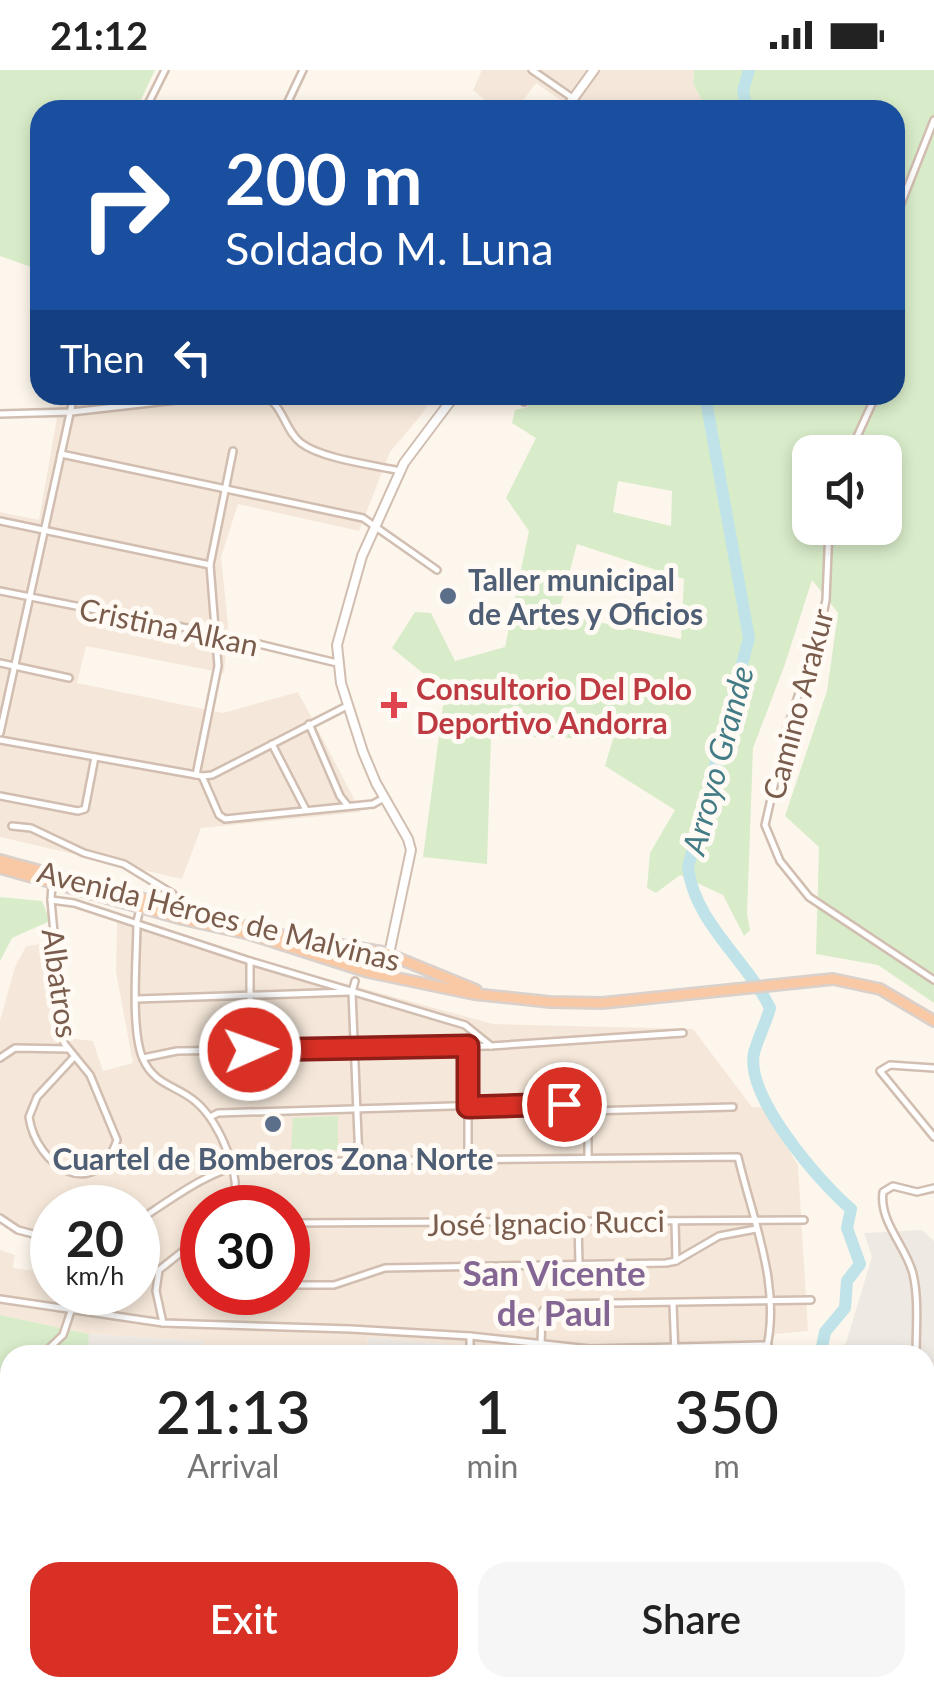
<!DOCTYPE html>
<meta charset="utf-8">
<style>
body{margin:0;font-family:Lato,sans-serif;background:#f6f6f6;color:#222;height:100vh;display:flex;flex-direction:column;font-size:38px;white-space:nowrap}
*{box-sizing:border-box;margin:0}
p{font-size:32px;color:#767676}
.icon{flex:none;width:55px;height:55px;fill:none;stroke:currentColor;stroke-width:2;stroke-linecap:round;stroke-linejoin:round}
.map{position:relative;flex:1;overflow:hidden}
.side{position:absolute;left:0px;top:1275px;width:935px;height:352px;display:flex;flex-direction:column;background:#fff;border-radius:30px 30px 0 0;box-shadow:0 5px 15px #0003}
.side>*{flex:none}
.banner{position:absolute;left:30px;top:30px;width:875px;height:305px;border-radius:30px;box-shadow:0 5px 15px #0003;background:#1a4fa0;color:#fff;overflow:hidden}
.tools{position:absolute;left:792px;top:365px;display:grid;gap:20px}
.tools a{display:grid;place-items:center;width:110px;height:110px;border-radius:20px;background:#fff;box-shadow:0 5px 15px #0003;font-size:50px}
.speed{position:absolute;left:30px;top:1115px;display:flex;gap:20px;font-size:50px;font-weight:700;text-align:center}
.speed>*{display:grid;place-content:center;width:130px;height:130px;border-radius:50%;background:#fff;box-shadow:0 5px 15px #0003;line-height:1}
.speed small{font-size:25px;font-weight:400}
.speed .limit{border:15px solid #d22;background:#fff;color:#111}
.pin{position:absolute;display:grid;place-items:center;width:85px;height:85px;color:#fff;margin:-42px;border:5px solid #fff;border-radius:50%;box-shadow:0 2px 10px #0007}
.me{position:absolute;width:110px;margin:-55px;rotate:88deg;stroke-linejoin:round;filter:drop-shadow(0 0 8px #0008)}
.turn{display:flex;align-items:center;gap:35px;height:210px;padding:0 30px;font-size:45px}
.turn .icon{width:130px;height:130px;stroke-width:2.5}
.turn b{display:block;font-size:70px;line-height:85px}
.then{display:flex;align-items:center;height:95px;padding:0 30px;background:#0003;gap:20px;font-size:38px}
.eta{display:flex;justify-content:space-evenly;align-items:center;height:170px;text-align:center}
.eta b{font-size:60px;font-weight:600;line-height:70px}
.cta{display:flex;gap:20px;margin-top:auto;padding:20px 30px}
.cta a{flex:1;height:115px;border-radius:30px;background:#d93025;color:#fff;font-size:40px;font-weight:600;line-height:115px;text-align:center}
.cta a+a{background:#f6f6f6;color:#222}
.status{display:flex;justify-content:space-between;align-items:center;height:70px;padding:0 50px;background:#fff;direction:ltr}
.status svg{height:28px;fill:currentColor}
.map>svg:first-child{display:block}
.residential{fill:#f5e8da;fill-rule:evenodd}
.industrial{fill:#efe9e4}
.green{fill:#d8ecc9;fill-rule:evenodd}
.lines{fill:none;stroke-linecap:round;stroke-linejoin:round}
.river{stroke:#bfe3e8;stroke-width:12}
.minor-casing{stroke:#d1beb0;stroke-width:10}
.tertiary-casing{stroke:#d1beb0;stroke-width:12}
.primary-casing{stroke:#dad1cd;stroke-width:14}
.trunk-casing{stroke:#dad1cd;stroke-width:14}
.minor{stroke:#fff;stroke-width:5}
.tertiary{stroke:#fff;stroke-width:8}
.primary{stroke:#fbd9a5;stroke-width:9}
.trunk{stroke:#f9c8a4;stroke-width:9}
.route-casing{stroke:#8d1f18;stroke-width:25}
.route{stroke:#d93025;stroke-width:18}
.service-dot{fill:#5c6f8a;stroke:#fffaf3;stroke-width:4}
.health-dot{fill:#e0444e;stroke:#fffaf3;stroke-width:4}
.labels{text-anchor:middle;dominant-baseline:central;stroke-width:10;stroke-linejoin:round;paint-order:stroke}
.service-label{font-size:30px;font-weight:bold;fill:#4e5e75;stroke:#fffaf3;text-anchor:start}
.street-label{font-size:30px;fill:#7a5c4d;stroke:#fffaf3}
.health-label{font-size:30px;font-weight:bold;fill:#be3a42;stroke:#fffaf3;text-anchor:start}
.water-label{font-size:32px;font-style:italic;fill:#437c86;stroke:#fffaf3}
.quarter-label{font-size:35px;font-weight:bold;fill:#846695;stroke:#fffaf3}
</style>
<div class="status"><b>21:12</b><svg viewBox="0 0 49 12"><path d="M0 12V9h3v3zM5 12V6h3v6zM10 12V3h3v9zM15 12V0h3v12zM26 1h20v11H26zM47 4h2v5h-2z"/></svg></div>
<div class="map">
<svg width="934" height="1626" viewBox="0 0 934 1626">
<rect width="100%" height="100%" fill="#fdf6ec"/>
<g class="residential">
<path d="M482 0H694L693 13 704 35 701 40H561L562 31 536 13 516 40H496L473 20Z"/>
<path d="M61 325H433L422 344 390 382 359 461 238 434 221 487 228 555 224 603 86 576 77 613 223 643 298 622 361 742 201 758 182 809 0 767V442L39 450Z"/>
<path d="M117 851 493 954 693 959 752 1037H762L798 1095 808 1261 776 1264 761 1285H463V1276L368 1267 366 1285H204L202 1271 89 1264 0 1245V1180L15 1185 13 1198 52 1203V1222H138V1213H151L142 1162 138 1163V1138H52V1170L0 1151V951L15 897 26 876 48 873 59 967 93 971 103 1001 133 993 116 902ZM202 1138H288V1222H202Z"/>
</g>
<g class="industrial">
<path d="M922 1160 934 1171V1626H846L843 1618H925V1285H832L846 1273 872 1187 864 1163Z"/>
<path d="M89 1264 203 1271 204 1285H88Z"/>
<path d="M368 1267 463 1276V1285H366Z"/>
<path d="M0 1516 10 1521V1618H71L66 1626H0Z"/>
<path d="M254 1618H820L823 1626H258Z"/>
</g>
<g class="green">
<path d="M0 0H155L136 40H40V200L0 186Z"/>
<path d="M694 0H934V933L878 895 816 884 819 777 785 746 827 621 838 543 812 510 785 594 753 678 747 844 750 860 744 866 723 825 680 805 656 823 647 818 650 783 675 740 605 696 613 669 491 666 487 794 423 787 445 621 392 578 415 542 431 543 455 591 505 577 529 461 506 428 536 368 512 353 515 340 528 337 527 325H597L601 334 635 329 636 325H895V40H701L704 35 693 13ZM810 382H885V458H810ZM618 411 672 421 671 456 613 442ZM577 474 684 509 681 569 583 549 559 541Z"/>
<path d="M0 827 42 831 50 851 12 868 0 891Z"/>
<path d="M338 1046V1080L291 1082 293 1048Z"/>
<path d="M0 1245 89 1264 88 1285H10V1521L0 1516Z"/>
</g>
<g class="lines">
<g class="river">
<path d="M747 40 743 21 749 0"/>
<path d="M705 325 749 568 688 797C694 852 746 889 770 938 766 953 758 968 754 983 745 1026 819 1112 851 1139L847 1158 860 1194 847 1211 845 1238 825 1262 821 1282 814 1285"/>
<path d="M831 1618 833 1626"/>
</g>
<defs>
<g id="minor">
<path d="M532 0 574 29"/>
<path d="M145 40 165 0"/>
<path d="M284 40 303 0"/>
<path d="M895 149 934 50"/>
<path d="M263 325C284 335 284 360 301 373 322 389 374 395 400 401"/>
<path d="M524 332 527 325"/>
<path d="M0 344 71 342 221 325"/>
<path d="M850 382 876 325"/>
<path d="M61 384 363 448 437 500"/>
<path d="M0 451 210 495"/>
<path d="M829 458 826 530 820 560 787 659 765 755 780 791 809 827 934 910"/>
<path d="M0 521 217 564 337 593"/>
<path d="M0 593 69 608"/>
<path d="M309 654 340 726 348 736"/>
<path d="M0 663 74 325"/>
<path d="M0 670 202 706 212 705 347 636"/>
<path d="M272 674 306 740"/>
<path d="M196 705 218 596 210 495 233 381"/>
<path d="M202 706 219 745 225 749 373 734 384 728"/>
<path d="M0 726 78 741 85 739 95 687"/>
<path d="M12 756 31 758 84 783 124 794 173 824 176 836"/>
<path d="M52 812 51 830 64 973 90 1005 117 1070C95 1134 36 1096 29 1047L37 1027 74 987"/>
<path d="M51 830 74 833 250 891 465 955 491 976"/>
<path d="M141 835 137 851C137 886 130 959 143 989 155 1016 177 1015 196 1032 220 1052 243 1107 233 1138"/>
<path d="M355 911 352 922 359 1091"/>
<path d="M137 929 349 922"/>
<path d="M250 956V891"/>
<path d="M468 976V1088"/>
<path d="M0 988 15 978 68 979"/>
<path d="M143 988 177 981 491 976 683 963"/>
<path d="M934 998 890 995 880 1001 934 1067"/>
<path d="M588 1041V1088"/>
<path d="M210 1047 218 1043 553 1033 588 1041 733 1037"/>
<path d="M0 1148 18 1160 52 1169"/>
<path d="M138 1151C173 1128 209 1100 251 1092L738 1087C753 1151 783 1219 765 1285"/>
<path d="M675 1151 676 1191"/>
<path d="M578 1152 579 1194"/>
<path d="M288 1153 804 1150"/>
<path d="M288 1215H334L385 1198 666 1193 676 1191 719 1166 756 1159"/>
<path d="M0 1229 163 1253 351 1259 470 1266 590 1279 768 1275"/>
<path d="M673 1234 675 1285"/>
<path d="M163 1253 156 1221 159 1200 202 1166"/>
<path d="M541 1276 542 1242 549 1234 811 1230"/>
<path d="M42 1285 63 1265 71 1241"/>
<path d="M470 1285V1266"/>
<path d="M916 1285C916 1259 919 1230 913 1204 906 1176 879 1152 883 1122L893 1116 917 1122 934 1118"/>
<path d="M925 1366 934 1373"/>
<path d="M0 1390 10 1348"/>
<path d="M925 1545 934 1539"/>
<path d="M925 1597 934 1600"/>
<path d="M174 1618 177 1626"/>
<path d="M52 1626 57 1618"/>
<path d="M231 1626 233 1625"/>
<path d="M801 1626H804"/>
</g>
<g id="tertiary">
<path d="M565 40 594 0"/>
<path d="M389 884 411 780 408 769 376 713 363 682 341 613 337 575 362 486 404 393 455 325"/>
</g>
<g id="primary">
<path d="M925 1612 934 1615"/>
<path d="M460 1618 659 1624 751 1618"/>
<path d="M335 1626 349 1618"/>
<path d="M357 1626 391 1618"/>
</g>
<g id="trunk">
<path d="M0 790 274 864 383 882 476 920"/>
<path d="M0 798 182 849 249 864 368 902 474 924 550 932 602 933 833 909 880 919 934 951"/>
</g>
</defs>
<use href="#minor" class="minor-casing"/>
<use href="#tertiary" class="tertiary-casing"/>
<use href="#primary" class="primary-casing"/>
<use href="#trunk" class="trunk-casing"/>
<use href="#minor" class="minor"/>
<use href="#tertiary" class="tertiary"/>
<use href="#primary" class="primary"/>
<use href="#trunk" class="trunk"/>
</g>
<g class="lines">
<defs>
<path id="route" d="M250 980 468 976V1037L564 1034"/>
</defs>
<use href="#route" class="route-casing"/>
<use href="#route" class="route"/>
</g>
<g class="service-dot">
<circle cx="448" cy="526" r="10"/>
<circle cx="273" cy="1054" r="10"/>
</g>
<path class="health-dot" d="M389 620h10v10h10v10h-10v10h-10v-10h-10v-10h10z"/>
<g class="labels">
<g class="service-label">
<text x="468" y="509">Taller municipal<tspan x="468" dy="34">de Artes y Oficios</tspan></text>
<text x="273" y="1088" text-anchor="middle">Cuartel de Bomberos Zona Norte</text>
</g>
<g class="street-label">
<text transform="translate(169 556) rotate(12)">Cristina Alkan</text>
<text transform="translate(797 634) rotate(-75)">Camino Arakur</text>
<text transform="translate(219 845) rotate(14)">Avenida Héroes de Malvinas</text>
<text transform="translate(61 913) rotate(82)">Albatros</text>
<text transform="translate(546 1152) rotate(-1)">José Ignacio Rucci</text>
</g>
<g class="health-label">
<text x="416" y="618">Consultorio Del Polo<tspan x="416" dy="34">Deportivo Andorra</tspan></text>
</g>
<g class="water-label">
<text transform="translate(717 690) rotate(-75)">Arroyo Grande</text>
</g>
<g class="quarter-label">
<text x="554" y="1202">San Vicente<tspan x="554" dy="40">de Paul</tspan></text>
</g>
</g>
</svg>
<div class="tools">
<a><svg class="icon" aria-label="sound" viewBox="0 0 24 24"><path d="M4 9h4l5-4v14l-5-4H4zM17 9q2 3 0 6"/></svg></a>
</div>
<div class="speed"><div>20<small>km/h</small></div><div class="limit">30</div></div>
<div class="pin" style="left:564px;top:1034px;background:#d93025"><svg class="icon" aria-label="arrive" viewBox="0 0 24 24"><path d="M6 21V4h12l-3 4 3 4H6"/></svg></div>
<svg class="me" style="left:250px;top:980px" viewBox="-20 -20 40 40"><circle r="17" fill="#d93025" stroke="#fff" stroke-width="3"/><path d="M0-11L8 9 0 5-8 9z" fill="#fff"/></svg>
<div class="banner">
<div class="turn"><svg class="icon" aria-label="right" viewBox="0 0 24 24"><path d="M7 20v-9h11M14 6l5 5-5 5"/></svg><div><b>200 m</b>Soldado M. Luna</div></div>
<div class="then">Then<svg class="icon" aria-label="left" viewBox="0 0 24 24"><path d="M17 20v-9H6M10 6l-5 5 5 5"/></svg></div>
</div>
<section class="side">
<div class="eta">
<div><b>21:13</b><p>Arrival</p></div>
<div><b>1</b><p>min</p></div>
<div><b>350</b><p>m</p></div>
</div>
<div class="cta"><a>Exit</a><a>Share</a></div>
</section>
</div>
